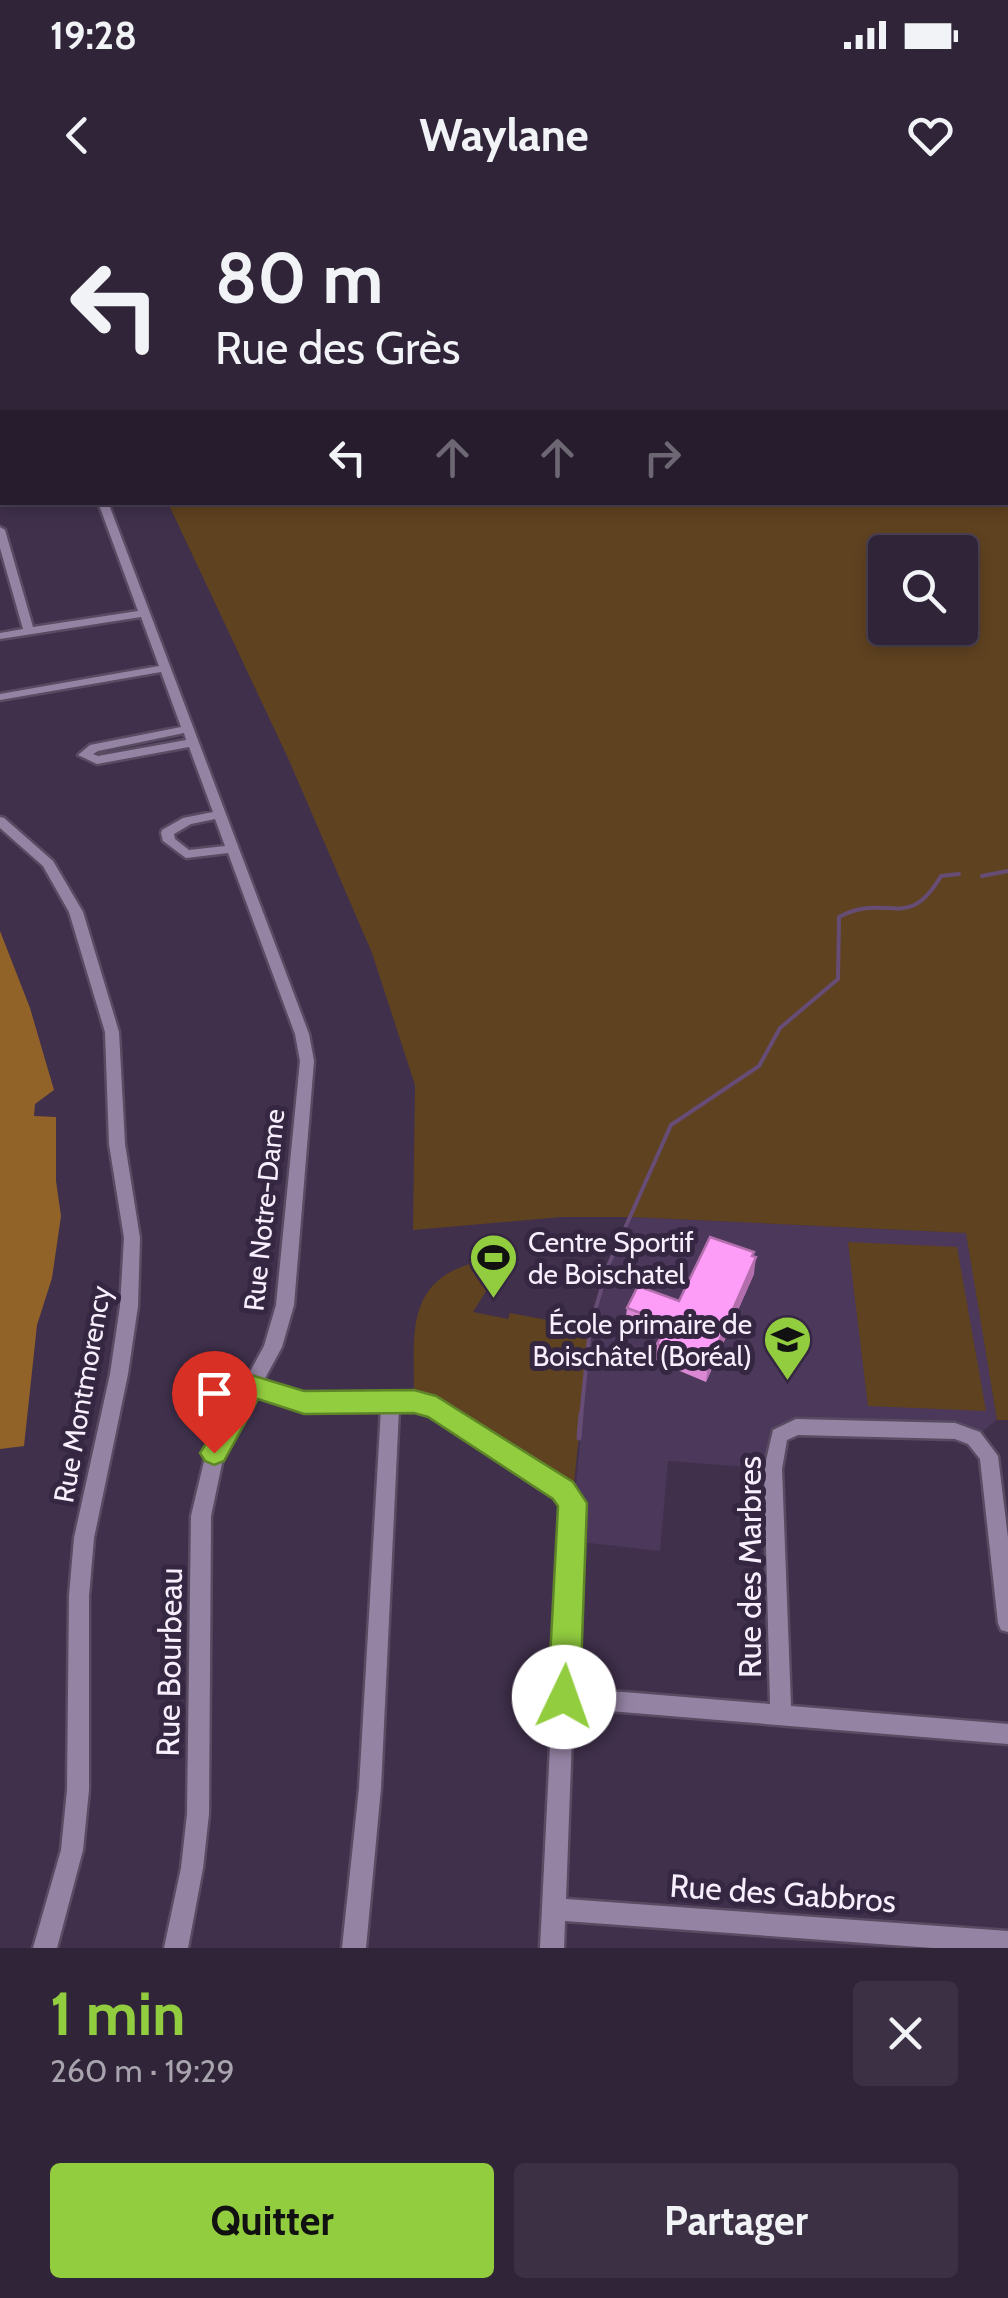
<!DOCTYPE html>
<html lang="fr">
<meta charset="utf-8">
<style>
body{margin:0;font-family:Cabin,sans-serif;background:#3c3044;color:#f1f3f6;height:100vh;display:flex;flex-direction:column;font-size:38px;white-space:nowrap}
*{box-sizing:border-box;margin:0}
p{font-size:32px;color:#a8a4ae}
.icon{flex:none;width:55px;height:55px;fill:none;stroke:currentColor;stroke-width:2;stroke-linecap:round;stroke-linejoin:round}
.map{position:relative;height:1748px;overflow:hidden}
.sheet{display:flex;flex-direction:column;background:#302439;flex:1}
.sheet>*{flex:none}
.hud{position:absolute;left:0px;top:0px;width:1010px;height:305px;box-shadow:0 5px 15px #0003,0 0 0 2px #4b4153;background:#302439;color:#f1f3f6;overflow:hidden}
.controls{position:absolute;left:868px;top:335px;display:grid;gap:20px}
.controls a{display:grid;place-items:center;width:110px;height:110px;border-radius:10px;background:#302439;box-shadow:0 5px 15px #0003,0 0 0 2px #4b4153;font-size:50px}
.pin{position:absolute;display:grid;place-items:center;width:85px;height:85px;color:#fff;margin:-102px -42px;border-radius:50% 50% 50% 0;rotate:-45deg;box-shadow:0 0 10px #0007}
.pin .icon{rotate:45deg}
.me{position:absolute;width:110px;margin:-55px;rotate:3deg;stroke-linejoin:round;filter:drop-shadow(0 0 8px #0008)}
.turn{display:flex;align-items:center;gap:35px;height:210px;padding:0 50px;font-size:45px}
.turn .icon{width:130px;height:130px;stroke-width:2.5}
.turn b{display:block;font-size:70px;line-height:85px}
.lanes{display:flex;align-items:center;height:95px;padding:0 50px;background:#0003;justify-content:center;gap:50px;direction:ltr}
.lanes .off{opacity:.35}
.round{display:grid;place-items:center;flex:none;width:105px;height:105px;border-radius:10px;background:#3c3044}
.summary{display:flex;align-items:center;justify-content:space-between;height:170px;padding:0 50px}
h1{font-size:60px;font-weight:700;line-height:75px;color:#92cd3f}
.button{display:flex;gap:20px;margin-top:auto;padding:20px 50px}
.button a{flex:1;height:115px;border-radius:10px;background:#92cd3f;color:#111;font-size:40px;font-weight:700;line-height:115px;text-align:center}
.button a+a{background:#3c3044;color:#f1f3f6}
.status{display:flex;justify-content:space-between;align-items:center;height:70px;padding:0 50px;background:#302439;direction:ltr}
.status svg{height:28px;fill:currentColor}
header{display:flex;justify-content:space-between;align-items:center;height:130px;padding:0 50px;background:#302439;font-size:45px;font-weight:700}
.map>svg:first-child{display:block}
.built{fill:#4b385a}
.green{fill:#5f4220;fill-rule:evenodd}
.forest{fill:#926328}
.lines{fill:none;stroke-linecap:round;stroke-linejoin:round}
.stream-far1{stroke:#674d76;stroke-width:4}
.stream{stroke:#674d76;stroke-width:5}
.river{fill:#29083c;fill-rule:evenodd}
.minor-casing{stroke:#584b62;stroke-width:5}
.minor{fill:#9583a4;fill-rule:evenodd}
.wall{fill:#da87d4}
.shaded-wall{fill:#b26ead}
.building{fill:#fe9df7;stroke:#b26ead;stroke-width:2.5}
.route{fill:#92cd3f;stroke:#5f8529;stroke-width:2.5}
.labels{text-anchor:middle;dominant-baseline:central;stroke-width:10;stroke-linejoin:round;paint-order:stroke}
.street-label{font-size:28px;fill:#f7effd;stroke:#352641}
.poi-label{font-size:28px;fill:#f7effd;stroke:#352641;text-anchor:start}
.near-street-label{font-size:32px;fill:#f7effd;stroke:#352641}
</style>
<div class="status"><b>19:28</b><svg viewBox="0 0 49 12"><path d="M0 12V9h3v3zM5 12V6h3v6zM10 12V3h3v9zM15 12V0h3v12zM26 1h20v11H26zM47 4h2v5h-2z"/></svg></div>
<header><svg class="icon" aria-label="back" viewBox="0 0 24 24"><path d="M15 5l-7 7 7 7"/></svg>Waylane<svg class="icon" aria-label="heart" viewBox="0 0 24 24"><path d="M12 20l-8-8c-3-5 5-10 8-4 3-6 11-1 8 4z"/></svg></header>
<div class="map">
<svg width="1008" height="1748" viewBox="0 0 1008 1748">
<rect width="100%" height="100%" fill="#40304c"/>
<path class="built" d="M631 1017 967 1033 997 1220 974 1238 955 1231 779 1235 773 1269 668 1261 660 1351 571 1341 590 1128 608 1066Z"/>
<g class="green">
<path d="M1008 40V1220H997L966 1033 631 1017H562L413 1030 415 885 372 753 288 558 168 303 1008 302ZM960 352V428H885V352Z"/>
<path d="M848 1042 957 1047 986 1211 868 1206Z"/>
<path d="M470 1064 496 1075 473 1112 508 1119 510 1113 590 1128 572 1303 560 1274 563 1291 414 1201C415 1143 402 1084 470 1064Z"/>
</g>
<path class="forest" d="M0 731 30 808 54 890 35 904 34 916 56 917V981L61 1016 52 1078 37 1125 24 1246 0 1249Z"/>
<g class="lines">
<g class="stream-far1">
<path d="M982 676 1008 671"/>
<path d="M581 1217 590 1128 608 1066 671 925 759 866 780 828 838 779 839 717C887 691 907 734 941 676L959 674"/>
</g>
<path class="stream" d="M579 1238 581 1214"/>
<path class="river" d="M0 4 2 5V12H0Z"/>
<defs>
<g id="minor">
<path d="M736 0H779L782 2H747Z"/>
<rect x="790" y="0" width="6" height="2"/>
<path d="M954 0H960L961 2H955Z"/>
<rect x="0" y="31" width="2" height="5"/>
<rect x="0" y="71" width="2" height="5"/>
<path d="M0 156 2 157V161L0 162Z"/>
<path d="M0 189 2 190V194L0 195Z"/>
<path d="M2 228V234L0 235V229Z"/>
<path d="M2 255V266L0 267V256Z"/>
<path d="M98 302H108L309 834 314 861 294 1105 282 1147 263 1182 303 1195 414 1193 436 1200 570 1285 581 1303 574 1488 770 1504 764 1269 773 1230 796 1219 955 1223 980 1232 998 1256 1008 1338V1432L1001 1430 998 1423 980 1259 968 1244 955 1239 798 1235 787 1240 782 1269 791 1506 1008 1524V1544L573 1508 566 1699 1008 1731V1748H933L565 1721 564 1748H540L562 1305 556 1297 430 1214 414 1209H399L381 1588 366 1748H342L359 1588 381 1209 303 1211 256 1195 224 1254 211 1316 209 1614 203 1668 188 1748H164L181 1668 187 1614 191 1316 206 1253 264 1146 276 1105 300 861 295 834 228 653 186 658 163 641 161 633 162 630 183 618 213 612 189 547 97 564 78 555 90 545 181 527 161 472 0 500V494L159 466 141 417 0 439V433L23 429 0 348V327L5 330 33 427 138 411ZM184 533 186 540 98 556 93 554 98 551ZM215 619 225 646 189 650 175 639 174 634 191 624Z"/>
<path d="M0 617 4 618 53 661 83 712 119 832 125 944 140 1038 138 1106 128 1174 94 1338 89 1396V1590L83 1650 57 1748H33L61 1650 67 1590 69 1396 74 1338 110 1174 120 1106 124 1038 109 944 105 832 69 712 43 666 0 628Z"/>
</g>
</defs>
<use href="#minor" class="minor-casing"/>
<use href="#minor" class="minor"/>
</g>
<path class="wall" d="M753 1056 754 1074 706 1182 656 1161 657 1144 661 1138 625 1125 627 1108 679 1101Z"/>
<path class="shaded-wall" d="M756 1057 754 1074 706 1182 708 1166Z"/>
<path class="building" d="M710 1037 754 1052 752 1056 756 1057 708 1166 657 1144 668 1123 627 1108 638 1086 679 1101Z"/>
<path class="route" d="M251 1175 304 1191 414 1190 436 1196 573 1282 587 1303 580 1497 575 1507 564 1512 553 1507 548 1497 558 1306 553 1299 428 1217 414 1213 304 1214 258 1199 224 1261 214 1265 205 1261 200 1253 205 1245 242 1178Z"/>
<defs>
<symbol id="stadium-pin" viewBox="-11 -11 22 30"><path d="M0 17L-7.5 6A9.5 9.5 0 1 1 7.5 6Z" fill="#92cd3f" stroke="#352641"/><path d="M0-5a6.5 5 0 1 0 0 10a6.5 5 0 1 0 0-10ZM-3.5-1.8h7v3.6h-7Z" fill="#111"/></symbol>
<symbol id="school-pin" viewBox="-11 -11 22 30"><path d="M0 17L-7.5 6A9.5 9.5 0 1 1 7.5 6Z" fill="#92cd3f" stroke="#352641"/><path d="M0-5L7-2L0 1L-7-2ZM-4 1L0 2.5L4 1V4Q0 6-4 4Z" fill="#111"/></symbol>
</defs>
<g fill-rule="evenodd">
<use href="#stadium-pin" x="466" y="1030" width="55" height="75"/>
<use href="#school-pin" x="760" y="1112" width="55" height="75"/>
</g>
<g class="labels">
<g class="street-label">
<text transform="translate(264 1010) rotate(-84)">Rue Notre-Dame</text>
<text transform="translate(82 1194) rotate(-80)">Rue Montmorency</text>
</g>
<g class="poi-label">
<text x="528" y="1042">Centre Sportif<tspan x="528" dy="32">de Boischatel</tspan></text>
<text x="752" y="1124" text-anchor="end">École primaire de<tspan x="752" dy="32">Boischâtel (Boréal)</tspan></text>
</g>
<g class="near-street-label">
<text transform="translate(749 1367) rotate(-90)">Rue des Marbres</text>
<text transform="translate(169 1462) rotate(-89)">Rue Bourbeau</text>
<text transform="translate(783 1693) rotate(4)">Rue des Gabbros</text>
</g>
</g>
</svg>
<div class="controls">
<a><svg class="icon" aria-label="search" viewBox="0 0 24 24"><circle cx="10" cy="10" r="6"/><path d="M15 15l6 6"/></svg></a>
</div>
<div class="pin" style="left:214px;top:1253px;background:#d93025"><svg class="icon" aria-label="arrive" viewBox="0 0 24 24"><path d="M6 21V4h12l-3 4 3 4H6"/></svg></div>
<svg class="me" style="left:564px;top:1497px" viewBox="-20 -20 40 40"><circle r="19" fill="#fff"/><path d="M0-13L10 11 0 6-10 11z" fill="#92cd3f"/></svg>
<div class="hud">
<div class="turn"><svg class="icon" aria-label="left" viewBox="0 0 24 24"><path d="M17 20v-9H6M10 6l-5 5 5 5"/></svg><div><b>80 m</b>Rue des Grès</div></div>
<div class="lanes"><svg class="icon" aria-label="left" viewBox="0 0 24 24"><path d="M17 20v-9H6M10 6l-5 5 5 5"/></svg><svg class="icon off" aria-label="ahead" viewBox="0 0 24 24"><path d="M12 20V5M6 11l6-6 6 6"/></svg><svg class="icon off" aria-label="ahead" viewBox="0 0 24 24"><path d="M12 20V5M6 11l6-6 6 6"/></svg><svg class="icon off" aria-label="right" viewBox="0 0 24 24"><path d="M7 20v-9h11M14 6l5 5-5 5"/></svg></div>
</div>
</div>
<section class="sheet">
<div class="summary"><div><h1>1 min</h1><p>260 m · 19:29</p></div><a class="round"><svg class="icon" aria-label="close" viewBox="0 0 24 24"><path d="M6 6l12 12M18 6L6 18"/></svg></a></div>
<div class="button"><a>Quitter</a><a>Partager</a></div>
</section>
